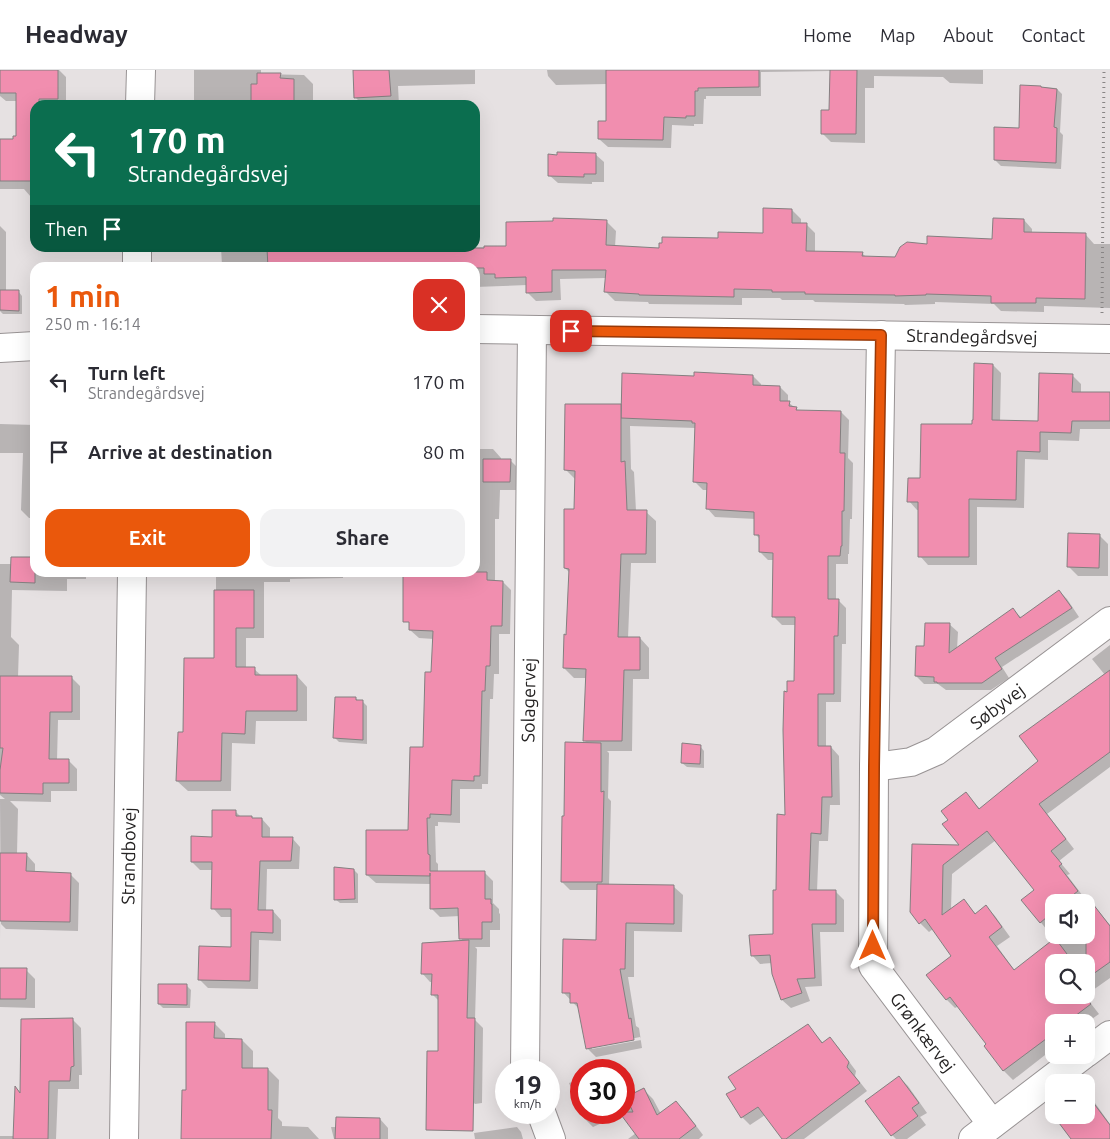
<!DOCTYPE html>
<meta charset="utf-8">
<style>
body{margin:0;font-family:Ubuntu,sans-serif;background:#f2f2f3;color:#2b2b33;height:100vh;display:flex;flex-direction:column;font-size:19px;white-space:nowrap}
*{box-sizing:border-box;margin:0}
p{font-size:16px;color:#7c7c81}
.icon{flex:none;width:28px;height:28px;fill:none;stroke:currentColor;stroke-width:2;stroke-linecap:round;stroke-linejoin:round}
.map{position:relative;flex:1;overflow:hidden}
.side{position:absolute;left:30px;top:192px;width:450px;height:315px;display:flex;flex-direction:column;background:#fff;border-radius:15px;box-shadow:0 5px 20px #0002}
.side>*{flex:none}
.hud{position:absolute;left:30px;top:30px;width:450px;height:152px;border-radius:15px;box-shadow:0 5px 20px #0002;background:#0b6e4f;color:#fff;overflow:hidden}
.controls{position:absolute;left:1045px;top:824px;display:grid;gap:10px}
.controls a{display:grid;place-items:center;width:50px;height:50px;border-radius:10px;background:#fff;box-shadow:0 5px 20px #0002;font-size:25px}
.speed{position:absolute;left:495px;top:989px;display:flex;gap:10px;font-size:25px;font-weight:700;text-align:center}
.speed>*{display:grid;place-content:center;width:65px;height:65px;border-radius:50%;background:#fff;box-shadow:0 5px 20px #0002;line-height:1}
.speed small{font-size:12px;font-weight:400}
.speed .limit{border:8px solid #d22;background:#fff;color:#111}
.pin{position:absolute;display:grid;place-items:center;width:42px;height:42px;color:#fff;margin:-21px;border-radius:10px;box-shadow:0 2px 8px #0006}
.me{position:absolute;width:55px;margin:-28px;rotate:0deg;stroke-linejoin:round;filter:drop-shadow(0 0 4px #0008)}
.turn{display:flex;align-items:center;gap:18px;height:105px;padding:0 15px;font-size:22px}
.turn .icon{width:65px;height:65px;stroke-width:2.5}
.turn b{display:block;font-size:35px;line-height:42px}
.then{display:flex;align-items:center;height:48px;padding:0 15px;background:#0003;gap:10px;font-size:19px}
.round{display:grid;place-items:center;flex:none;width:52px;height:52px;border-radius:15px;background:#f2f2f3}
.summary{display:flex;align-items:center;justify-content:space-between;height:85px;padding:0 15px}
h1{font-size:30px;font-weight:600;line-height:38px;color:#ea580c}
.primary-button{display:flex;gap:10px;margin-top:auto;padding:10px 15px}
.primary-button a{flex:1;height:58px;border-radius:15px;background:#ea580c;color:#fff;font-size:20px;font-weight:600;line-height:58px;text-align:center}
.primary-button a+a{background:#f2f2f3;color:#2b2b33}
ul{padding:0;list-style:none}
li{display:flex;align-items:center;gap:15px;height:70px;padding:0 15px}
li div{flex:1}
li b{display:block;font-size:19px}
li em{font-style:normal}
header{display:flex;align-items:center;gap:30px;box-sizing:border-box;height:70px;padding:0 25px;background:#fff;border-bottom:1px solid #e1e1e2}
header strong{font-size:24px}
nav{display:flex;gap:28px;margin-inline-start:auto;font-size:18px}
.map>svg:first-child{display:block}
.shadow{fill:#0003;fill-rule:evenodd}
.building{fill:#f18eaf;stroke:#847f80}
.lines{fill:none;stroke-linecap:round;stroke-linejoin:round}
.street-casing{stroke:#989394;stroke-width:30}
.path{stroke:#888585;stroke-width:3;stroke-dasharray:1 4;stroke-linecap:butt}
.street{stroke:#fff;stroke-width:28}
.route-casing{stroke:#983908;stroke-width:12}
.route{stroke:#ea580c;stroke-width:9}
.labels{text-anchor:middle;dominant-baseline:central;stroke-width:4;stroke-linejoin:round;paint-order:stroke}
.street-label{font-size:18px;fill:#252323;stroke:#fff}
</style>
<header>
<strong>Headway</strong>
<nav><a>Home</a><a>Map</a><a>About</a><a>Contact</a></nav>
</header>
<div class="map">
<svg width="1110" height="1069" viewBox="0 0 1110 1069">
<rect width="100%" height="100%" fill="#e6e1e2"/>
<g class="shadow">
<path d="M0 0H59L66 7V35H35V127H31L24 119H0V70H14L17 67V31H6L0 26Z"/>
<path d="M194 0H261V4L304 5 313 14V32L302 31V35H189V30H194Z"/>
<path d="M354 0H475V14L398 16 399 35H363L356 28Z"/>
<path d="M547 0H983V14L950 13 943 7 874 6V18H865V73L831 72 822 63 830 42 831 1 761 2V26H706V29H704L703 54H694V56L672 55 671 78 608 77 599 69 607 52V14L556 15 548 6Z"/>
<path d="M1021 16 1056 18 1062 24 1060 62 1063 65 1061 99 1001 96 995 90 1020 59Z"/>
<path d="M595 84 604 92V112H592V114L558 113 549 105Z"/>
<path d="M475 98 478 102 479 121H475Z"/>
<path d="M792 140 801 149V154H806L815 163V182L862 183 866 187 896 188 928 175 993 170 1024 150 1032 159V163L1086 165 1094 174H1110V238L1044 236V242L1001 241 994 234 935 232V234L905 235 904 234 815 232 813 230H782L780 228H742V235L649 234 648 232 615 231 606 222V208L560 209 561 230 536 231 527 222V215L475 217V198H224L222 195 221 178H303V179L383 183V178H467L508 177 607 152 616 161 615 177 660 179 719 169 764 164Z"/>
<path d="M0 156 6 162V222L18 221 22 226V244H3L0 241Z"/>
<path d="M993 295 1001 303 1000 352 1039 353 1072 305 1081 314V323H1110V359H1080L1079 371 1048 370V390L1025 389 1024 438 977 437V495H928L920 486V440H917L909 431 921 410 973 355Z"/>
<path d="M753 306 761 314V317H780L788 325V332L799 341 841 342 849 350 848 388 853 393 852 449H850L849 484H848V494H836V530H838L846 538V574H842L841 632H826V677H831L839 686 840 735H830L828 771H819L817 821 836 822 844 830V862H820L822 916 805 917 810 931 791 938 782 930 773 903 772 893 760 894 752 885 774 865 777 821 786 746 788 623 795 612 796 555H782L773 546 774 490H768L760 482V469L755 464 756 449 715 447 707 438 708 420H703L695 412 696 358 630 356 631 399 634 402 636 441 646 442 656 451V493H631L628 568H640L649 578V609H633L632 681H607L609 683 608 728 611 731 609 816 674 817 683 825 682 862 634 861V907H628L636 956 639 958 642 978 596 987 587 978 580 940 563 922 597 871 598 820H570L562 812 565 747 588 674 585 671 587 608H574L564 598 568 566 570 503 565 498 575 441 576 410 566 400 620 336 622 338 695 307ZM640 967 641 970 592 979V977Z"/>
<path d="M475 347 476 348V379H493L501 388V390H510L519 399V420H500L499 449H495V512H503L511 520 510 564H499V604H494L493 629H490L488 714H482V719H460V753L438 752V756H435L436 792 438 794V802H484L493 811V833L499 839V843L500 844V860H490V877H475L477 879 475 950 483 958 482 1033 475 1034 466 1025 440 932 432 924 433 912H430L422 903 463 871 461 868 460 846 440 847 431 838V814L376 813 367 805 410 762 425 678 433 603 434 569 419 568 410 560 475 502Z"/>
<path d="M0 354 35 355V502H86V509H67V521L12 520 11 567 19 575 18 607H71L80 616V650H58L57 690 69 691 77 699V721H51V732L10 731 18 739 17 784H26L35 794V803L70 804 79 813 78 861 6 859 1 854V871L0 729H5L0 725V494H12L33 488 34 448H29L21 440 23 383H0Z"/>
<path d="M1099 465 1108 474V506H1078L1069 497Z"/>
<path d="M216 502H343V508L290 509V512H264V568H246V598L254 599 262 606H297L307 617V651H256L255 674 232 673 231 721H188L177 711 184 664 216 589Z"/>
<path d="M1059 521 1067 529 1079 547 1002 597 1009 608 991 620H946L938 614H924L916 606 926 577 949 554 958 562 957 579 1013 540 1022 548Z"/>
<path d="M1110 575V697L1047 744 1074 779 1059 791 1070 804 1067 805 1092 838 1094 836 1110 855V908L1086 925V892H1054V925H1086L1085 926 1099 944 1086 953 1054 952V978L1013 1010 1004 1001 985 976 988 974 959 936 955 938 947 930 953 886 933 859 929 862 920 853 913 775 961 777 949 750 965 723 980 739 1040 692 1105 605 1092 589ZM996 770 1036 821 1023 830 1055 870 1015 901 997 876 1010 867 995 846 986 837 976 844 964 831 951 840 952 804ZM1054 832H1086V865H1054Z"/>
<path d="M355 628 359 631H362L367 636V674L339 672 335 668Z"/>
<path d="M700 676 704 681V698L687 697 682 693Z"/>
<path d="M235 741 241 747 253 749H262L270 758V768H292L300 777 299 799H267L266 841H273L281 850V871L259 870 258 919 208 918 199 909 232 879V847H221L213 838V800H200L192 792Z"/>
<path d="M354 800 358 804V833H340L335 829Z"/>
<path d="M0 899 26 900 35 909V938L0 937Z"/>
<path d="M186 915 191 920 190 938H163L159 934Z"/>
<path d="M73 950 81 958 82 1005H79V1019H58L56 1069H0V1066H14L16 1018 22 1024Z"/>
<path d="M214 953 225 964V970H242L253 981V999H268L279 1010 278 1048 282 1052V1056L308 1057 319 1069H182L187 1021Z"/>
<path d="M808 956 824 974 830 969 838 977 856 1001 855 1006 867 1021 804 1069H784L765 1045 750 1055 742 1047 738 1019Z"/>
<path d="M599 997 602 1000H591Z"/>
<path d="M581 1004V1042L569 1013 575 1011 573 1007Z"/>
<path d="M899 1007 908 1016 927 1043 920 1047 926 1055 907 1069H896L892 1065Z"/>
<path d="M644 1020 653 1029 661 1044 676 1032 685 1041 703 1065 699 1069H628L636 1063 622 1044 593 1057 584 1048 581 1042H624V1030Z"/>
<path d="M1086 1025 1095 1033 1110 1054V1069H1073L1058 1045H1086Z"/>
<path d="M380 1049 388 1058V1069H334L331 1057H337Z"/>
<path d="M517 1057 521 1062 523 1069H475L474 1063Z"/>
</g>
<g class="building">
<path d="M0 0H58V29H39V35H35V111H0V69H13V66H16V23H0Z"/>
<path d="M353 0H389L391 26 354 28Z"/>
<path d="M606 0H759V17L698 18V21H695V46H686V48L664 47 663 70 598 69V51H606Z"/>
<path d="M830 0H857L856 64H821V40H829Z"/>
<path d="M257 3H281L280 8 294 9V31H280V35H251V14H257Z"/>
<path d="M1020 15 1041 16V17L1057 19 1054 57 1057 58 1056 93 994 90V57L1019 58Z"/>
<path d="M557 82 596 83V104H584V107L548 106V84L557 85Z"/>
<path d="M763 138 792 139V153H807L806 181 863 182 862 186 895 187 900 177 907 172 927 174V166L992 169 993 148 1024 149V162L1086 163 1085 229 1036 228V233H991V226L926 224V225L895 226V225L805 224V222H772V220L734 219V227L639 225V224L604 222 606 200H552V222L526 223V207L495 208V204H484V198H268L267 178H484V176H506V152L553 151V148L585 149 607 150 606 175 659 178V173H662V167L718 168V162L763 163Z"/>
<path d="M0 220H19V241L0 240Z"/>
<path d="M974 293 993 294 992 350 1038 351 1039 303 1073 304 1072 322H1110V351H1072L1071 363 1040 362V382L1017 381 1016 430 969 429V487H918V432H907L908 408H920L921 354H972V350H973Z"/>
<path d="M694 302 753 305V315L780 316V331H790L789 336 797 337 796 340 841 341 840 383H845L844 441H842V476H841L840 486H828V529H839L838 566H834V624H818V676H831L832 727H822L821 764 811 763 809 820H836V854H812L815 908 797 909 802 923 781 930 772 904 770 885 751 886 749 865 773 864V820H776L777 744 785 745 783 660 784 621 787 622V611H794L795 547H772L773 483 759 482V465H754V442L706 439 707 413 693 412 695 353H692V351L621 348 622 303 694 306Z"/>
<path d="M565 334H621V392L625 391 627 440H647L646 484H621L618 567H640V600H624L622 671H583L586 599 563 598 564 564 566 565 569 499 564 498V439H574L575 401 564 400Z"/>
<path d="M483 389H511L510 412H483Z"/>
<path d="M1068 463 1100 464 1099 498 1067 497Z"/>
<path d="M11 487H35V513L10 512Z"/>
<path d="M403 502H487V510L503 511 502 556H491L490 596H486L485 621H482L480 706H474V711L452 710 451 745 430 744V748H427L428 784 430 785V801H485V829H491V834H492V852H482V869H459L458 838 430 839V803V806L366 805V760H408L410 677H423L425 602H431L433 561 409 560V552H403Z"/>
<path d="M214 520H254V558H236V597H255V605H297V641H246L245 664 222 663 221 711H176L178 662H183L184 588H214Z"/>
<path d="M1059 520 1072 538 995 588 1002 599 982 613H937V612H934V607L915 606 916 576H924L925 553H950L949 583 1013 538 1020 548Z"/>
<path d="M1110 600V682L1039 734 1066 769 1051 781 1062 794 1059 796 1078 821 1064 832H1054V841L1040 853 1021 830 1034 820 987 761 943 795 942 845 964 829 975 844 986 835 1002 857 989 867 1014 900 1055 868 1073 892H1054V925H1083L1091 934 1067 952H1054V963L1003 1001 984 976 986 974 950 927 946 930 926 905 951 886 925 849 919 854 910 842 912 774 959 775 942 754 948 750 941 741 966 722 979 739 1038 691 1019 666Z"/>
<path d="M0 606H72V642H50L49 689H69V713H43V724L0 723V700L3 678H0Z"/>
<path d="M335 627H356V630H363V670L333 668Z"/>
<path d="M565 672 601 673V722L604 721 602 812H561L562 746H564Z"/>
<path d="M682 673 701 675 700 694 681 693Z"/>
<path d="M212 740H236V746H252V748H262V767H293L291 791H260L258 840H273V863L251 862 250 911 198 910 199 876 231 877V839H211L212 792H191V766L212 767Z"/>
<path d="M0 783H27L26 801 71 803 70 852 0 851Z"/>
<path d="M334 797 354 799 355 829 334 830Z"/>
<path d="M597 814 674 815V854L626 853 625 899H620L629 949 631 948 634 970 586 979 577 933H570V923H562L563 869 596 870Z"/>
<path d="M1086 825 1110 856V892L1086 909Z"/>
<path d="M469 870 467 948H475L473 1061 426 1060 427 981H438V925H431L432 904H421L422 873Z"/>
<path d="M0 898H27L26 929H0Z"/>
<path d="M158 914H187V935L158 934Z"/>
<path d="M73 948 74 996 71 997 70 1011H49L48 1069H13L15 1016 20 1023 21 949Z"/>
<path d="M186 952H215L214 968 242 969V998H268V1040H272L271 1069H181L182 1020H186Z"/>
<path d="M808 954 822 973 830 967 849 992 847 997 860 1013 786 1069H782L758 1037 741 1048 726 1024 736 1019 728 1007Z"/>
<path d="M899 1006 919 1033 912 1038 918 1046 891 1066 865 1031Z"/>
<path d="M644 1018 657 1045 676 1031 696 1056 679 1069H639L619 1042H633L626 1027Z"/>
<path d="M1086 1023 1110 1055V1069H1071L1053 1045H1086Z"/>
<path d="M336 1047 380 1048V1069H335Z"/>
</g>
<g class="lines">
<defs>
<g id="street">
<path d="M140 35 141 0"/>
<path d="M137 198V178"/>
<path d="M475 259 1110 269"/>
<path d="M881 265 874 697 873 896 992 1054"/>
<path d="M0 278 35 276"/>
<path d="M874 697 911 692 936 681 1110 551"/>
<path d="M1086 983 1110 965"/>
<path d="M525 1000 532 260"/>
<path d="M541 1042 551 1069"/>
<path d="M124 1069 132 502"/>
<path d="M973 1069 1083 985"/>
</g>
</defs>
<use href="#street" class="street-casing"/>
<path class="path" d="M1102 243 1104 0"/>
<use href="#street" class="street"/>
</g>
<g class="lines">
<defs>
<path id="route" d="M571 261 881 265 874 697 873 876"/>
</defs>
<use href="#route" class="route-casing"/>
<use href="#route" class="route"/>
</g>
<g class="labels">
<g class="street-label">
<text transform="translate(972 266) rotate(1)">Strandegårdsvej</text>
<text transform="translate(528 630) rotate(-89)">Solagervej</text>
<text transform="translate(997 636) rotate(-37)">Søbyvej</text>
<text transform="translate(128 786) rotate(-89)">Strandbovej</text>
<text transform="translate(923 962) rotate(53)">Grønkærvej</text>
</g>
</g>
</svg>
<div class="controls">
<a><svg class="icon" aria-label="sound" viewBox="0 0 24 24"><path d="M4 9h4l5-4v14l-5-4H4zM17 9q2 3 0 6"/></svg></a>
<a><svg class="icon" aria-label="search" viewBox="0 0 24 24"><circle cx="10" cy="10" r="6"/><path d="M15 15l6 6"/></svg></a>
<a>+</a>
<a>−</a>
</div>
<div class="speed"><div>19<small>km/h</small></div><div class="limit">30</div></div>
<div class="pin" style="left:571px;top:261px;background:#d93025"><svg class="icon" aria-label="arrive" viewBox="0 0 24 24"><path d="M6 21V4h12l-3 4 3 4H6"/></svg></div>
<svg class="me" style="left:873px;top:876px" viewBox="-20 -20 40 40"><path d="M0-17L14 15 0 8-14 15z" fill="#ea580c" stroke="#fff" stroke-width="4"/></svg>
<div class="hud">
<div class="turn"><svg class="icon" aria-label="left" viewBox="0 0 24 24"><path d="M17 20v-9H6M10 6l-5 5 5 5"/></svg><div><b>170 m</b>Strandegårdsvej</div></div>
<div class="then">Then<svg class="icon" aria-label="arrive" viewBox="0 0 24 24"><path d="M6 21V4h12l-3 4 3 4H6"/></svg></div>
</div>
<section class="side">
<div class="summary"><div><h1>1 min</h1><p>250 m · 16:14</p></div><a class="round" style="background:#d93025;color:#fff"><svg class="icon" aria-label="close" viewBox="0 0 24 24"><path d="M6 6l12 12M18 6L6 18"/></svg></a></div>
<ul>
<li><svg class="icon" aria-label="left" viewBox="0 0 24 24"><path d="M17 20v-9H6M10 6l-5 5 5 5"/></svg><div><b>Turn left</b><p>Strandegårdsvej</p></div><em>170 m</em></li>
<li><svg class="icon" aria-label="arrive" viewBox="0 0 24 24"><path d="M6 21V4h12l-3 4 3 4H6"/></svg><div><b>Arrive at destination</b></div><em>80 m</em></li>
</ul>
<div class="primary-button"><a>Exit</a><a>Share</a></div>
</section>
</div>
